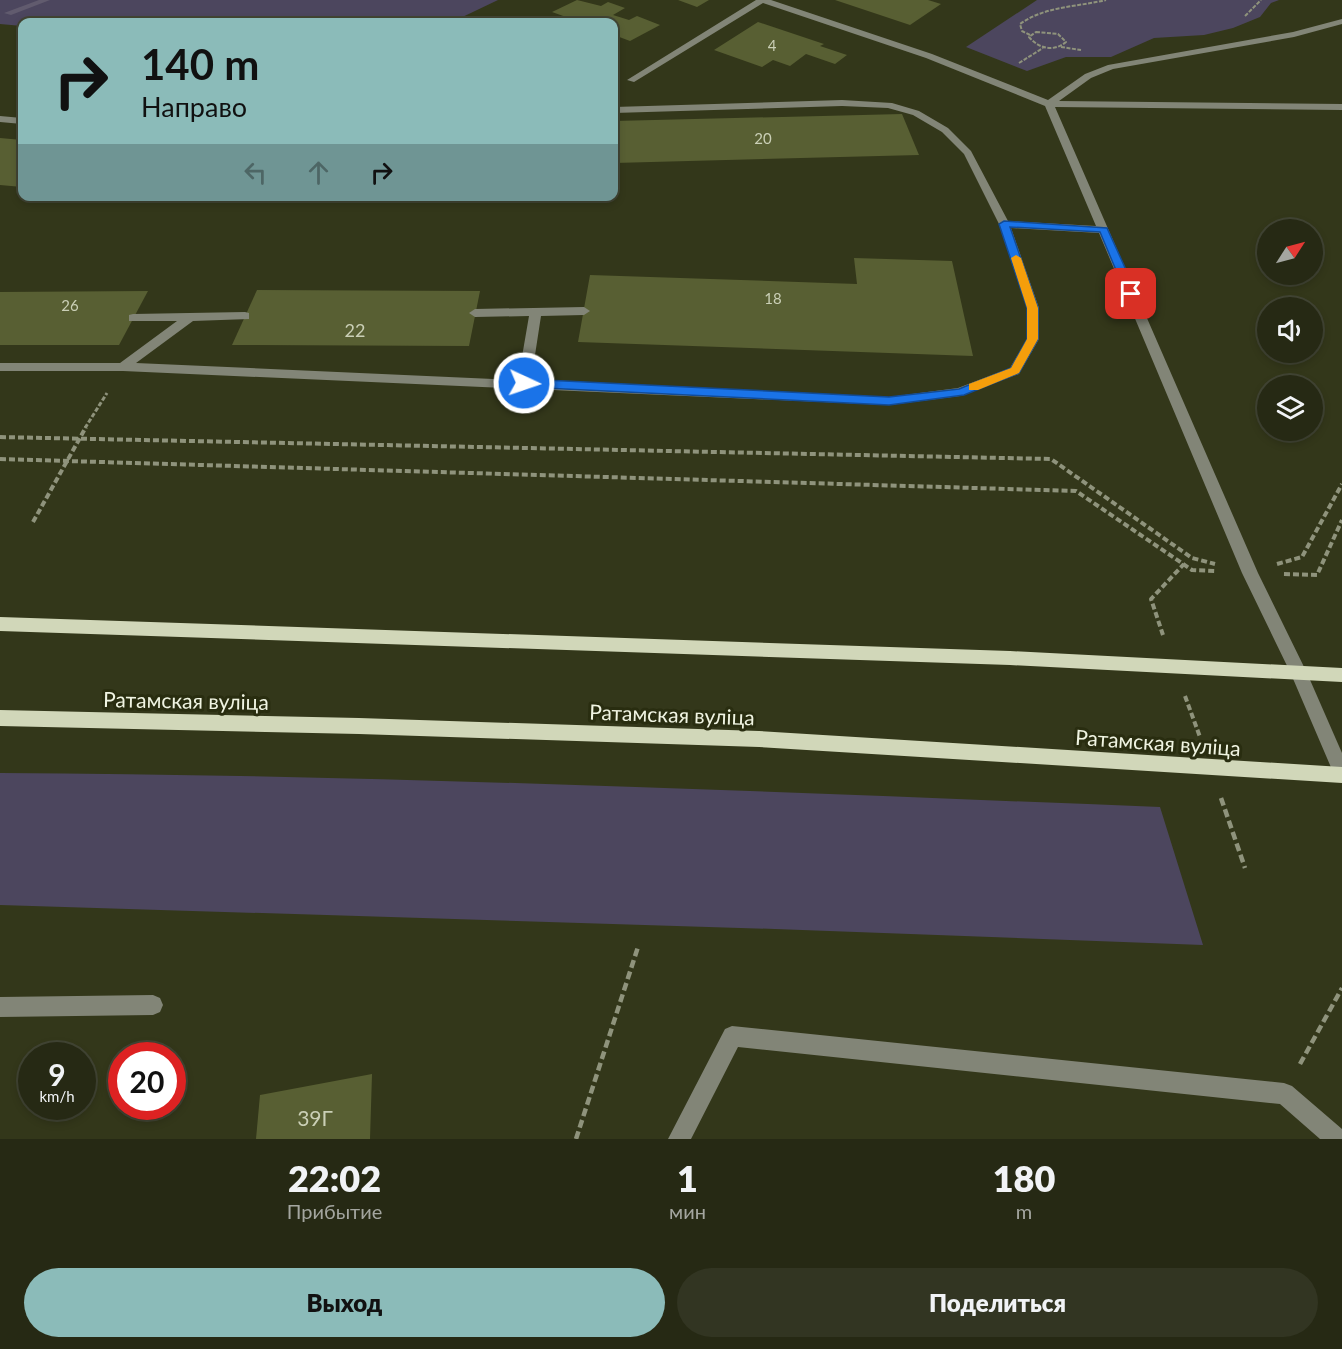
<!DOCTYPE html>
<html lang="ru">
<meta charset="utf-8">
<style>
body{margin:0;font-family:Lato,sans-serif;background:#323522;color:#f1f3f6;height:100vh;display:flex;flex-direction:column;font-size:22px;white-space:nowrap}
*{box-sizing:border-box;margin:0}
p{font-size:20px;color:#a4a6a0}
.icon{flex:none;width:33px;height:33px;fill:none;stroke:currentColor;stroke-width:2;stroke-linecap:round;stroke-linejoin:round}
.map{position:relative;height:1139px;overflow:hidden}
.drawer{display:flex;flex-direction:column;background:#262914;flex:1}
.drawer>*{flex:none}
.hud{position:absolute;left:18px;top:18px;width:600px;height:183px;border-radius:12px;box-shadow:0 3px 9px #0003,0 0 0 2px #424534;background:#8bbbb9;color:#111;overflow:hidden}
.needle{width:39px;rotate:54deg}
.controls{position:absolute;left:1257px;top:219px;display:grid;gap:12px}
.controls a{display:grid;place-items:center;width:66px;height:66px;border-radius:50%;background:#262914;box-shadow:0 3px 9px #0003,0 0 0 2px #424534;font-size:30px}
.speed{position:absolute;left:18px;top:1042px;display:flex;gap:12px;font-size:30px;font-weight:700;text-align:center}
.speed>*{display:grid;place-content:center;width:78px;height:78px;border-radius:50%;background:#262914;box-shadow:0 3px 9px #0003,0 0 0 2px #424534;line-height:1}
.speed small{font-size:15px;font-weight:400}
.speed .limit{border:9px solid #d22;background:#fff;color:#111}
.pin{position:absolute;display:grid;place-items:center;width:51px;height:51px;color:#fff;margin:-26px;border-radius:12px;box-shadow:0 3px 9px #0006}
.me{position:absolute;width:66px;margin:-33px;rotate:93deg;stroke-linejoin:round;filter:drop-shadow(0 0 4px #0008)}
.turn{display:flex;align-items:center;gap:21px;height:126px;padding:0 24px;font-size:27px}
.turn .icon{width:78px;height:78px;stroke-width:2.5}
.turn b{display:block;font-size:42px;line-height:51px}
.lanes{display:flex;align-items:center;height:57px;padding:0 24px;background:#0003;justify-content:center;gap:30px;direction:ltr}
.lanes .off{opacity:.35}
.eta{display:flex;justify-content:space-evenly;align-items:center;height:102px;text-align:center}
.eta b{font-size:36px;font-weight:800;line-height:42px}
.action{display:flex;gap:12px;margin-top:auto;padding:12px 24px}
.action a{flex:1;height:69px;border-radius:36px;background:#8bbbb9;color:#111;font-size:24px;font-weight:800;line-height:69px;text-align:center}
.action a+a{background:#323522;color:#f1f3f6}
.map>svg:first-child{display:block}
.green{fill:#4c465e}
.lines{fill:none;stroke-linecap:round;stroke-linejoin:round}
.stream{fill:#615b6e;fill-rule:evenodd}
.building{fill:#585f33}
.path-far3{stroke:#8f937c;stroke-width:2;stroke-dasharray:4 1.5;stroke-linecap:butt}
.path-far2{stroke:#8f937c;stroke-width:3;stroke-dasharray:4.5 2;stroke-linecap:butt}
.path-far1{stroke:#8f937c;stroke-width:4;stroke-dasharray:6 3;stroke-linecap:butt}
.path{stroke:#8f937c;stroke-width:4.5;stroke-dasharray:8 4;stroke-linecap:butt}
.minor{fill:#828577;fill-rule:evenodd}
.major{fill:#d1d7b9;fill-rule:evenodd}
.route{fill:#1a73e8;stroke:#114b97;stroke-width:1.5}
.slow{fill:#f59e0b}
.labels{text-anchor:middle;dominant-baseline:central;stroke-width:6;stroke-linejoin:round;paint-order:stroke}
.far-number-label{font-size:15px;fill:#cacfb6}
.number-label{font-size:18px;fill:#cacfb6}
.street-label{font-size:21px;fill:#f0f4e2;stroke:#292d10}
.near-number-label{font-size:21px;fill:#cacfb6}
</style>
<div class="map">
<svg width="1342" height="1139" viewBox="0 0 1342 1139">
<rect width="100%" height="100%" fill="#33371a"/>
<g class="green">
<path d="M0 0H498L452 22H22V26L0 24Z"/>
<path d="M1037 0H1279L1271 3 1260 17 1233 28 1204 35 1154 38 1111 57H1066L1027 71 966 47Z"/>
<path d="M0 773C387 775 773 792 1160 807L1203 945 775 929 0 905Z"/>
</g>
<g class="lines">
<path class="stream" d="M39 0H50L11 15 4 13Z"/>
</g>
<g class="building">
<path d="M577 0 601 6 608 2 625 8 613 15 629 20 637 16 660 25 630 41 614 35V22H580L552 12Z"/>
<path d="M678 0H709L697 7Z"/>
<path d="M835 0H928L941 4 910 25Z"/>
<path d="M758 22 824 44 820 46 847 55 835 64 806 54 790 66 773 60 762 67 714 50Z"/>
<path d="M902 114 919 155 614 163V121Z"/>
<path d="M0 138 22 140V187L0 185Z"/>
<path d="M854 258 952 261 973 356 578 342 590 275 857 284Z"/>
<path d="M257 290 480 291 469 346 232 345Z"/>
<path d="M148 291 119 345H0V292Z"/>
<path d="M372 1074 370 1139H256L260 1095Z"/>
</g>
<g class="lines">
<g class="path-far3">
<path d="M1245 16 1261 0"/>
<path d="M1036 32 1058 34 1066 42C1054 52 1039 49 1029 37Z"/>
<path d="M1030 35 1022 31 1020 24C1045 6 1077 7 1106 0"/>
<path d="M1061 47 1081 50"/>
<path d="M1019 63 1043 48"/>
</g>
<path class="path-far2" d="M85 428 107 393"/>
<g class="path-far1">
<path d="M0 437 1051 459 1192 558 1215 564"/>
<path d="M0 459 1076 491 1192 570 1216 571"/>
<path d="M33 522 86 427"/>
<path d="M1277 564 1302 557 1342 484"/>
<path d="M1284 574 1317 575 1342 520"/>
<path d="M1163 635 1151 599 1184 564"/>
<path d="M1185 696 1200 737"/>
</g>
<g class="path">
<path d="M1221 798 1245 868"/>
<path d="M1300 1064 1342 988"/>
<path d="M576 1139 638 947"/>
</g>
<g class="minor">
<path d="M756 0H771L932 54 1048 100 1085 74 1108 65 1293 32 1342 19V24L1294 37 1113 69 1091 78 1059 101 1342 104V110L1055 107 1258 573 1307 673 1342 753V781L1336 779 1291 674 1242 573 1099 233 1011 228 1039 308V339L1019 374 960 396 889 405 123 371H0V363H120L177 321H129V315L133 314 245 312 249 313V319L193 321 136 363 518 380 529 316 475 317 469 313 475 309 584 307 590 311 584 315 541 316 531 381 889 397 958 388 1010 368 1027 339V308L999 224 964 154 942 132 913 115 888 108 842 106 614 113V107L842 100 892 103 919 111 948 128 971 151 1008 221 1096 226 1045 106 926 58 763 3 634 82 627 80Z"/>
<path d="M0 116 22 118V124L0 122Z"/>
<path d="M153 995 160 998 163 1005 160 1012 153 1015 0 1017V997Z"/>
<path d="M732 1026 1284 1083 1292 1086 1342 1129V1139H1320L1280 1104 738 1047 691 1139H668L725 1029Z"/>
</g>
<g class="major">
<path d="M0 617 1010 651 1342 668V682L1010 665 0 631Z"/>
<path d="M0 710 359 718 759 731 1342 767V783L759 747 359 734 0 726Z"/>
</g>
</g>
<path class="route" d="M1004 221 1107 228 1137 294 1131 297 1126 294 1100 232 1010 227 1038 308V339L1019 373 964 395 889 405 524 387 518 383 524 379 889 397 959 389 1011 368 1027 339V308L999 224Z"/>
<path class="slow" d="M1016 255 1021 258 1038 308V339L1019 373 978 390H969V384L1011 368 1027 339V308L1011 258Z"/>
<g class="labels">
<g class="far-number-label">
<text x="772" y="45">4</text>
<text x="763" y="138">20</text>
<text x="773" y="298">18</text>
<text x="70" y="305">26</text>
</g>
<g class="number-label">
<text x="355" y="330">22</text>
</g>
<g class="street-label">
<text transform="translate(186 700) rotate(1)">Ратамская вуліца</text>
<text transform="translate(672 714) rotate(2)">Ратамская вуліца</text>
<text transform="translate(1158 742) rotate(4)">Ратамская вуліца</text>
</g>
<g class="near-number-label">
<text x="315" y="1117">39Г</text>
</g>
</g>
</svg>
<div class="controls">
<a><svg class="needle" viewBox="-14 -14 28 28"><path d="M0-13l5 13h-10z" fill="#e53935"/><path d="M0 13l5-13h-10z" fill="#a4a6a0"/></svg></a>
<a><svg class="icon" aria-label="sound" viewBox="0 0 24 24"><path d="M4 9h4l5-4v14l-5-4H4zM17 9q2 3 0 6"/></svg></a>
<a><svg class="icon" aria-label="layers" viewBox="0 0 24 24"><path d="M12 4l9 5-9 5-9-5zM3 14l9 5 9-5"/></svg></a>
</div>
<div class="speed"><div>9<small>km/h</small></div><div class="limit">20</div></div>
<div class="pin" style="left:1131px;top:294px;background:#d93025"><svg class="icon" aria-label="arrive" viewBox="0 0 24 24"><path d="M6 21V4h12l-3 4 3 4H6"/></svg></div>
<svg class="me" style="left:524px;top:383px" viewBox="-20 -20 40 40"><circle r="17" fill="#1a73e8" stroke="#fff" stroke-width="3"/><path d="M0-11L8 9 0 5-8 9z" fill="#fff"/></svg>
<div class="hud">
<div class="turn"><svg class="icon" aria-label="right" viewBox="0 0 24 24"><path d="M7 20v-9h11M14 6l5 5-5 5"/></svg><div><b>140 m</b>Направо</div></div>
<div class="lanes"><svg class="icon off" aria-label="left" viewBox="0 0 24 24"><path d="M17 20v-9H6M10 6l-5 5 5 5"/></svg><svg class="icon off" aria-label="ahead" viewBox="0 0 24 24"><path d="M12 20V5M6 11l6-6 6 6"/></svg><svg class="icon" aria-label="right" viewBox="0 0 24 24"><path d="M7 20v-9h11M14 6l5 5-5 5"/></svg></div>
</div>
</div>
<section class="drawer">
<div class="eta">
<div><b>22:02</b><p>Прибытие</p></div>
<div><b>1</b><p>мин</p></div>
<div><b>180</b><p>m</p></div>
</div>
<div class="action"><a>Выход</a><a>Поделиться</a></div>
</section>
